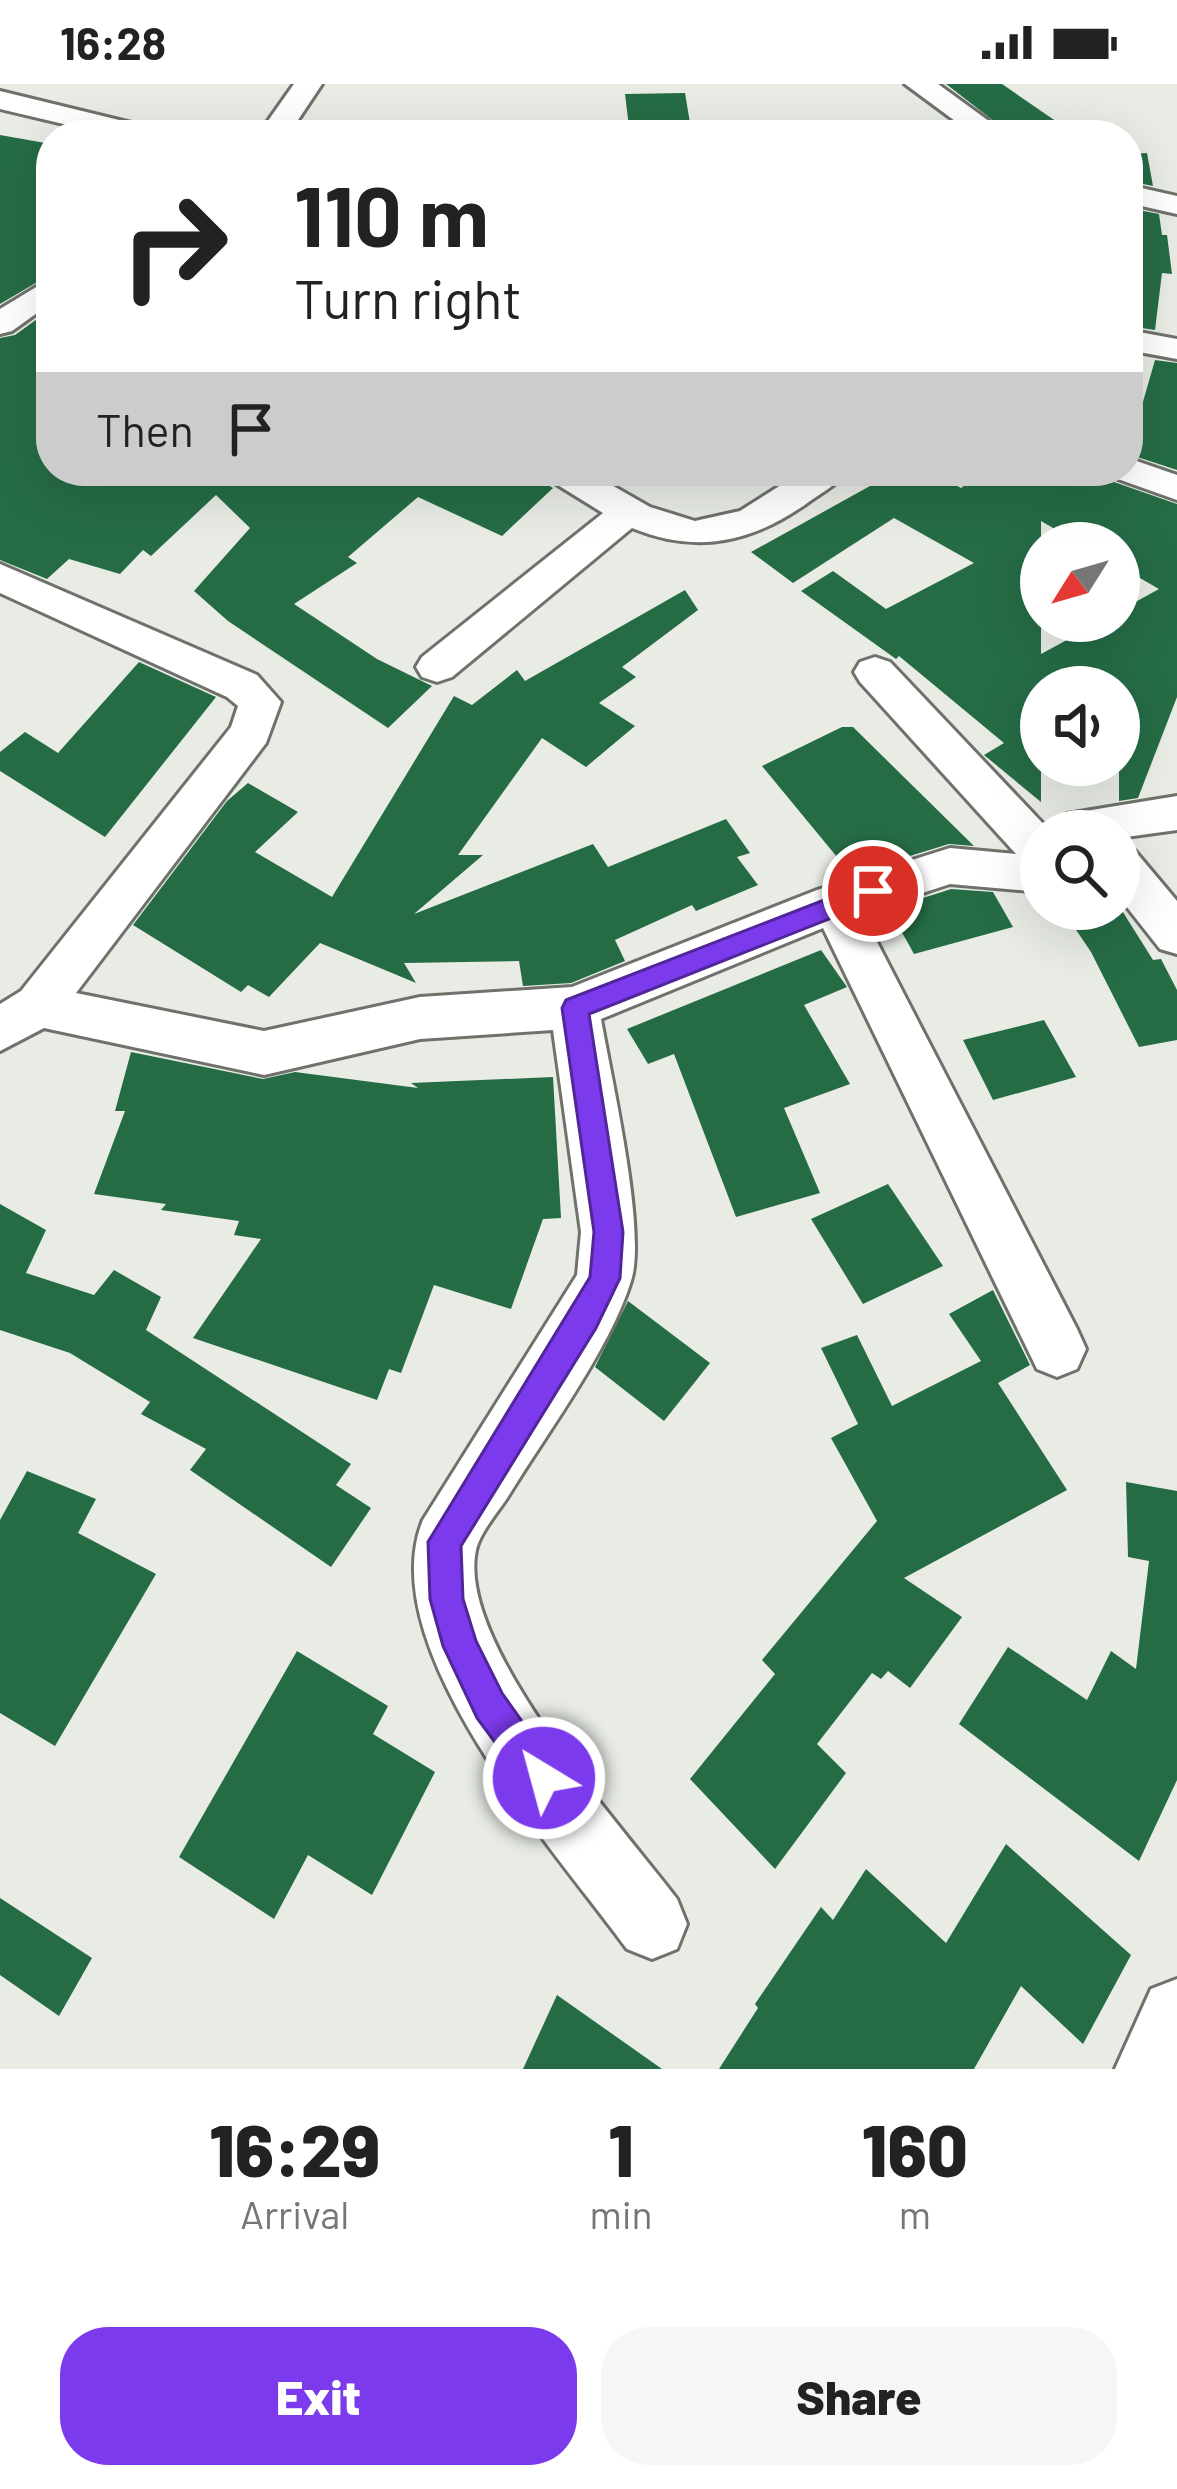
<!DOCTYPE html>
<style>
body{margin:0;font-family:Barlow,sans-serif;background:#f6f6f6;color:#222;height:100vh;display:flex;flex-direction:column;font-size:45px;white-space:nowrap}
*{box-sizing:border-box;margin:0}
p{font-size:39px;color:#767676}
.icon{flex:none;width:66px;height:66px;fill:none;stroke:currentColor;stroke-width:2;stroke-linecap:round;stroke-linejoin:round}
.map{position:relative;height:1985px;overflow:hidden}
.sheet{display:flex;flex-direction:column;background:#fff;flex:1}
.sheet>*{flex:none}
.top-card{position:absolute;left:36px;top:36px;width:1107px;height:366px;border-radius:48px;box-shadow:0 12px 48px #0002;background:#fff;color:#222;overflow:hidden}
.needle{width:78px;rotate:233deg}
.fabs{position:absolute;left:1020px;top:438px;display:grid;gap:24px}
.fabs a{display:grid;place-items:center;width:120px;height:120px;border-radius:50%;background:#fff;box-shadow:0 12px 48px #0002;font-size:60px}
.pin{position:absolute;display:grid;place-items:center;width:102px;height:102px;color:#fff;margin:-51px;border:6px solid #fff;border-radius:50%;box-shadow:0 3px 12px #0007}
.me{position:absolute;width:132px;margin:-66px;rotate:323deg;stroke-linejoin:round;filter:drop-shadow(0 0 9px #0008)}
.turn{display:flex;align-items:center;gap:42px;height:252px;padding:0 60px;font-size:54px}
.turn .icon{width:156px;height:156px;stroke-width:2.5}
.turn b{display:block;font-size:84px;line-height:102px}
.then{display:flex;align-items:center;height:114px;padding:0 60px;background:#0003;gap:24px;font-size:45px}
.eta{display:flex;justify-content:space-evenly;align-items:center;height:204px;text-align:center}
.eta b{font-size:72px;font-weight:800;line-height:84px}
.primary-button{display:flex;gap:24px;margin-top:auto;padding:24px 60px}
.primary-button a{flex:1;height:138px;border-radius:48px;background:#7c3aed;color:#fff;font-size:48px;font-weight:800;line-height:138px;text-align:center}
.primary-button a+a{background:#f6f6f6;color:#222}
.status{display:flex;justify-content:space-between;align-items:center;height:84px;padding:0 60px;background:#fff;direction:ltr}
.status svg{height:33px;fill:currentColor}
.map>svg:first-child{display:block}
.building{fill:#256c45;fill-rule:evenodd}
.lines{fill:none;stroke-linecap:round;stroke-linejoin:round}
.street-casing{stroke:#6e726b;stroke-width:6}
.street{fill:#fff;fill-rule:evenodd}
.route{fill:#7c3aed;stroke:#51269a;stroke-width:3}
</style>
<div class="status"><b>16:28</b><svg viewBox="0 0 49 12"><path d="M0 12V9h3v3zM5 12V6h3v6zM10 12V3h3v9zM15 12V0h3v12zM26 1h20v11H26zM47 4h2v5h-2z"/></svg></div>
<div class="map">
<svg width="1177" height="1985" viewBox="0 0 1177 1985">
<rect width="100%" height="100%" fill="#e8ece5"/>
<g class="building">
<path d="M946 0H1002L1076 51H1012Z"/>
<path d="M685 9 692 51H630L625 10Z"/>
<path d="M0 51 51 60V190L0 220Z"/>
<path d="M1147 69 1153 102 1128 97V70Z"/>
<path d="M1128 124 1159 130 1162 151H1167L1172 190 1162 189 1155 246 1128 242Z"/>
<path d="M51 225V387H525L553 404 502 452 418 413 348 473 357 479 294 520 377 575 432 602 388 644 228 537 194 507 250 444 216 411 151 472 143 466 120 490 69 475 47 495 0 476V254L15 251Z"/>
<path d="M1155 276 1177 279V386L1128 370V348L1134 349Z"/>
<path d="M897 387H930L961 404 983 387H1106L1114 398 1177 420V613L1138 714 1119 717V603H1041V718L984 671 1004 659 899 572 896 575 801 507 833 487 886 525 974 479 894 434 793 499 751 468ZM1041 437 1079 459H1119V482L1159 505 1119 527V537H1102L1041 570Z"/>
<path d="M685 506 698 526 622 583 636 593 599 619 635 642 586 683 542 654 458 771H483L414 830 593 760 608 783 726 735 750 769 737 773 758 801 696 827 692 821 615 856 625 877 571 899 523 902 519 877 404 879 416 899 320 859 269 913 248 901 241 908 133 841 227 717 248 699 298 728 255 768 332 813 454 612 472 621 517 586 525 597Z"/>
<path d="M139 578 216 613 105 753 0 687V668L25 648 58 669Z"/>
<path d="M842 643H853L974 762 949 760 851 790 762 682Z"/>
<path d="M951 805 993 808 1013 843 914 870 889 825Z"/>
<path d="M1062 825H1121L1153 876 1161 875 1177 906V956L1139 963 1091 868Z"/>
<path d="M821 866 847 903 804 921 850 1000 784 1024 820 1109 736 1133 674 970 648 980 627 945Z"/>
<path d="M1044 936 1076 993 993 1016 963 956Z"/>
<path d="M131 968 263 995 295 988 418 1004 411 999 553 993 561 1134 543 1135 511 1225 434 1201 401 1289 389 1285 377 1316 193 1254 261 1155 234 1151 239 1137 161 1126 166 1120 94 1110 125 1027H115Z"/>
<path d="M888 1100 943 1182 863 1220 811 1135Z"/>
<path d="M0 1120 46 1146 26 1189 94 1211 114 1186 161 1213 146 1246 351 1380 336 1401 371 1424 331 1483 190 1386 206 1365 141 1330 150 1318 70 1269 0 1246Z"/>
<path d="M993 1206 1030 1281 998 1299 1067 1406 904 1494 962 1533 910 1604 888 1587 881 1595 872 1589 817 1660 846 1689 775 1785 690 1695 775 1590 762 1576 877 1437 831 1354 858 1340 821 1264 857 1251 892 1322 981 1277 949 1230Z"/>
<path d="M628 1217 710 1279 664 1337 595 1283Z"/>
<path d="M27 1387 96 1415 78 1449 156 1490 55 1662 0 1629V1436Z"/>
<path d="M1126 1398 1177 1407V1696L1139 1777 959 1640 1008 1563 1087 1616 1111 1567 1136 1585 1149 1477 1128 1473Z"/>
<path d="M297 1567 388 1622 373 1650 435 1688 372 1811 308 1771 274 1835 179 1773Z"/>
<path d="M1006 1760 1131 1871 1083 1960 1021 1902 974 1985H719L758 1924 755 1920 821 1823 833 1836 866 1785 946 1859Z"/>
<path d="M0 1814 92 1874 59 1932 0 1891Z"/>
<path d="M557 1911 662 1985H523Z"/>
</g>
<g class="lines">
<defs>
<g id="street">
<path d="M294 0H322L288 51H258Z"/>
<path d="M905 0H938L1008 51H974Z"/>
<path d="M0 7 156 45 161 51H110L0 25Z"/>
<path d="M1128 101 1177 112V130L1128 119Z"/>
<path d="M51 194V219L12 247 0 250V225Z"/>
<path d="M1128 246 1177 255V275L1128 266Z"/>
<path d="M1128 374 1177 391V416L1115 394 1110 387H1128Z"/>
<path d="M542 387H587L650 423 695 437 740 427 803 387H847C838 400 823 408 810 417 754 458 698 471 632 444L452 593 437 598 422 593 416 583 422 573 603 429 548 395Z"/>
<path d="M0 480 257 591 281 618 266 659 76 909 264 947 420 913 572 903 817 806 950 764 1016 770 860 598 854 588 860 578 875 573 890 578 1050 747H1041V808L950 800 862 829 1077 1245 1086 1265 1077 1285 1057 1293 1037 1285 823 844 601 935C611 993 647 1148 631 1197 610 1265 547 1349 509 1411 499 1427 480 1448 476 1466 456 1560 620 1740 677 1815L687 1840 677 1865 652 1875 627 1865C555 1766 371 1563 423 1436L577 1191 581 1148 553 946 420 955 264 991 44 944 0 967V920L21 907 231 643 238 622 227 613 0 509Z"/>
<path d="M1177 712V746L1119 754V747H1058L1067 730Z"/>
<path d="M1119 762 1135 767 1177 817V870L1160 865 1119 813Z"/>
<path d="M1177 1895V1985H1115L1151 1905Z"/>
</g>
</defs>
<use href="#street" class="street-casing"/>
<use href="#street" class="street"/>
</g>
<path class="route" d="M873 797 885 807 882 814 589 930 623 1148 620 1194 596 1244 461 1462 463 1515 476 1557 502 1609 562 1694 556 1707 544 1712 531 1707 477 1634 443 1562 430 1515 428 1458 590 1193 594 1148 562 924 566 916Z"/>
</svg>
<div class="fabs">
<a><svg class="needle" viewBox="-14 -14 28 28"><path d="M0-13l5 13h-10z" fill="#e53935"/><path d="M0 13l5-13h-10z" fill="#767676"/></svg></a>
<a><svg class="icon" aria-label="sound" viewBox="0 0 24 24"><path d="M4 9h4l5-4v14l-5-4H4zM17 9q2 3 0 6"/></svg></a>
<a><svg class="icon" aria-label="search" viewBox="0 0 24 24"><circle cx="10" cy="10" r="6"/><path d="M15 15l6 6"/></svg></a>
</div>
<div class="pin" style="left:873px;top:807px;background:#d93025"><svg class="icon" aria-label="arrive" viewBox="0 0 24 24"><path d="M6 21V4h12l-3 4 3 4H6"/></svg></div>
<svg class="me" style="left:544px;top:1694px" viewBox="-20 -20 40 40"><circle r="17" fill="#7c3aed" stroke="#fff" stroke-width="3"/><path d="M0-11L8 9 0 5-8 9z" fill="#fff"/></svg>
<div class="top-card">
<div class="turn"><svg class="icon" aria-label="right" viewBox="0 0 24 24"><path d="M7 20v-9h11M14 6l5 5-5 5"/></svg><div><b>110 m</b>Turn right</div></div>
<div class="then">Then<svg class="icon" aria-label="arrive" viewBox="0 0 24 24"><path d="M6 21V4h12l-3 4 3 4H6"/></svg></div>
</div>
</div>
<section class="sheet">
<div class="eta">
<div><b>16:29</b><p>Arrival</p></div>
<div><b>1</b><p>min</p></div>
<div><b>160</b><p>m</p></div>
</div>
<div class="primary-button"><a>Exit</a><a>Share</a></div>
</section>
